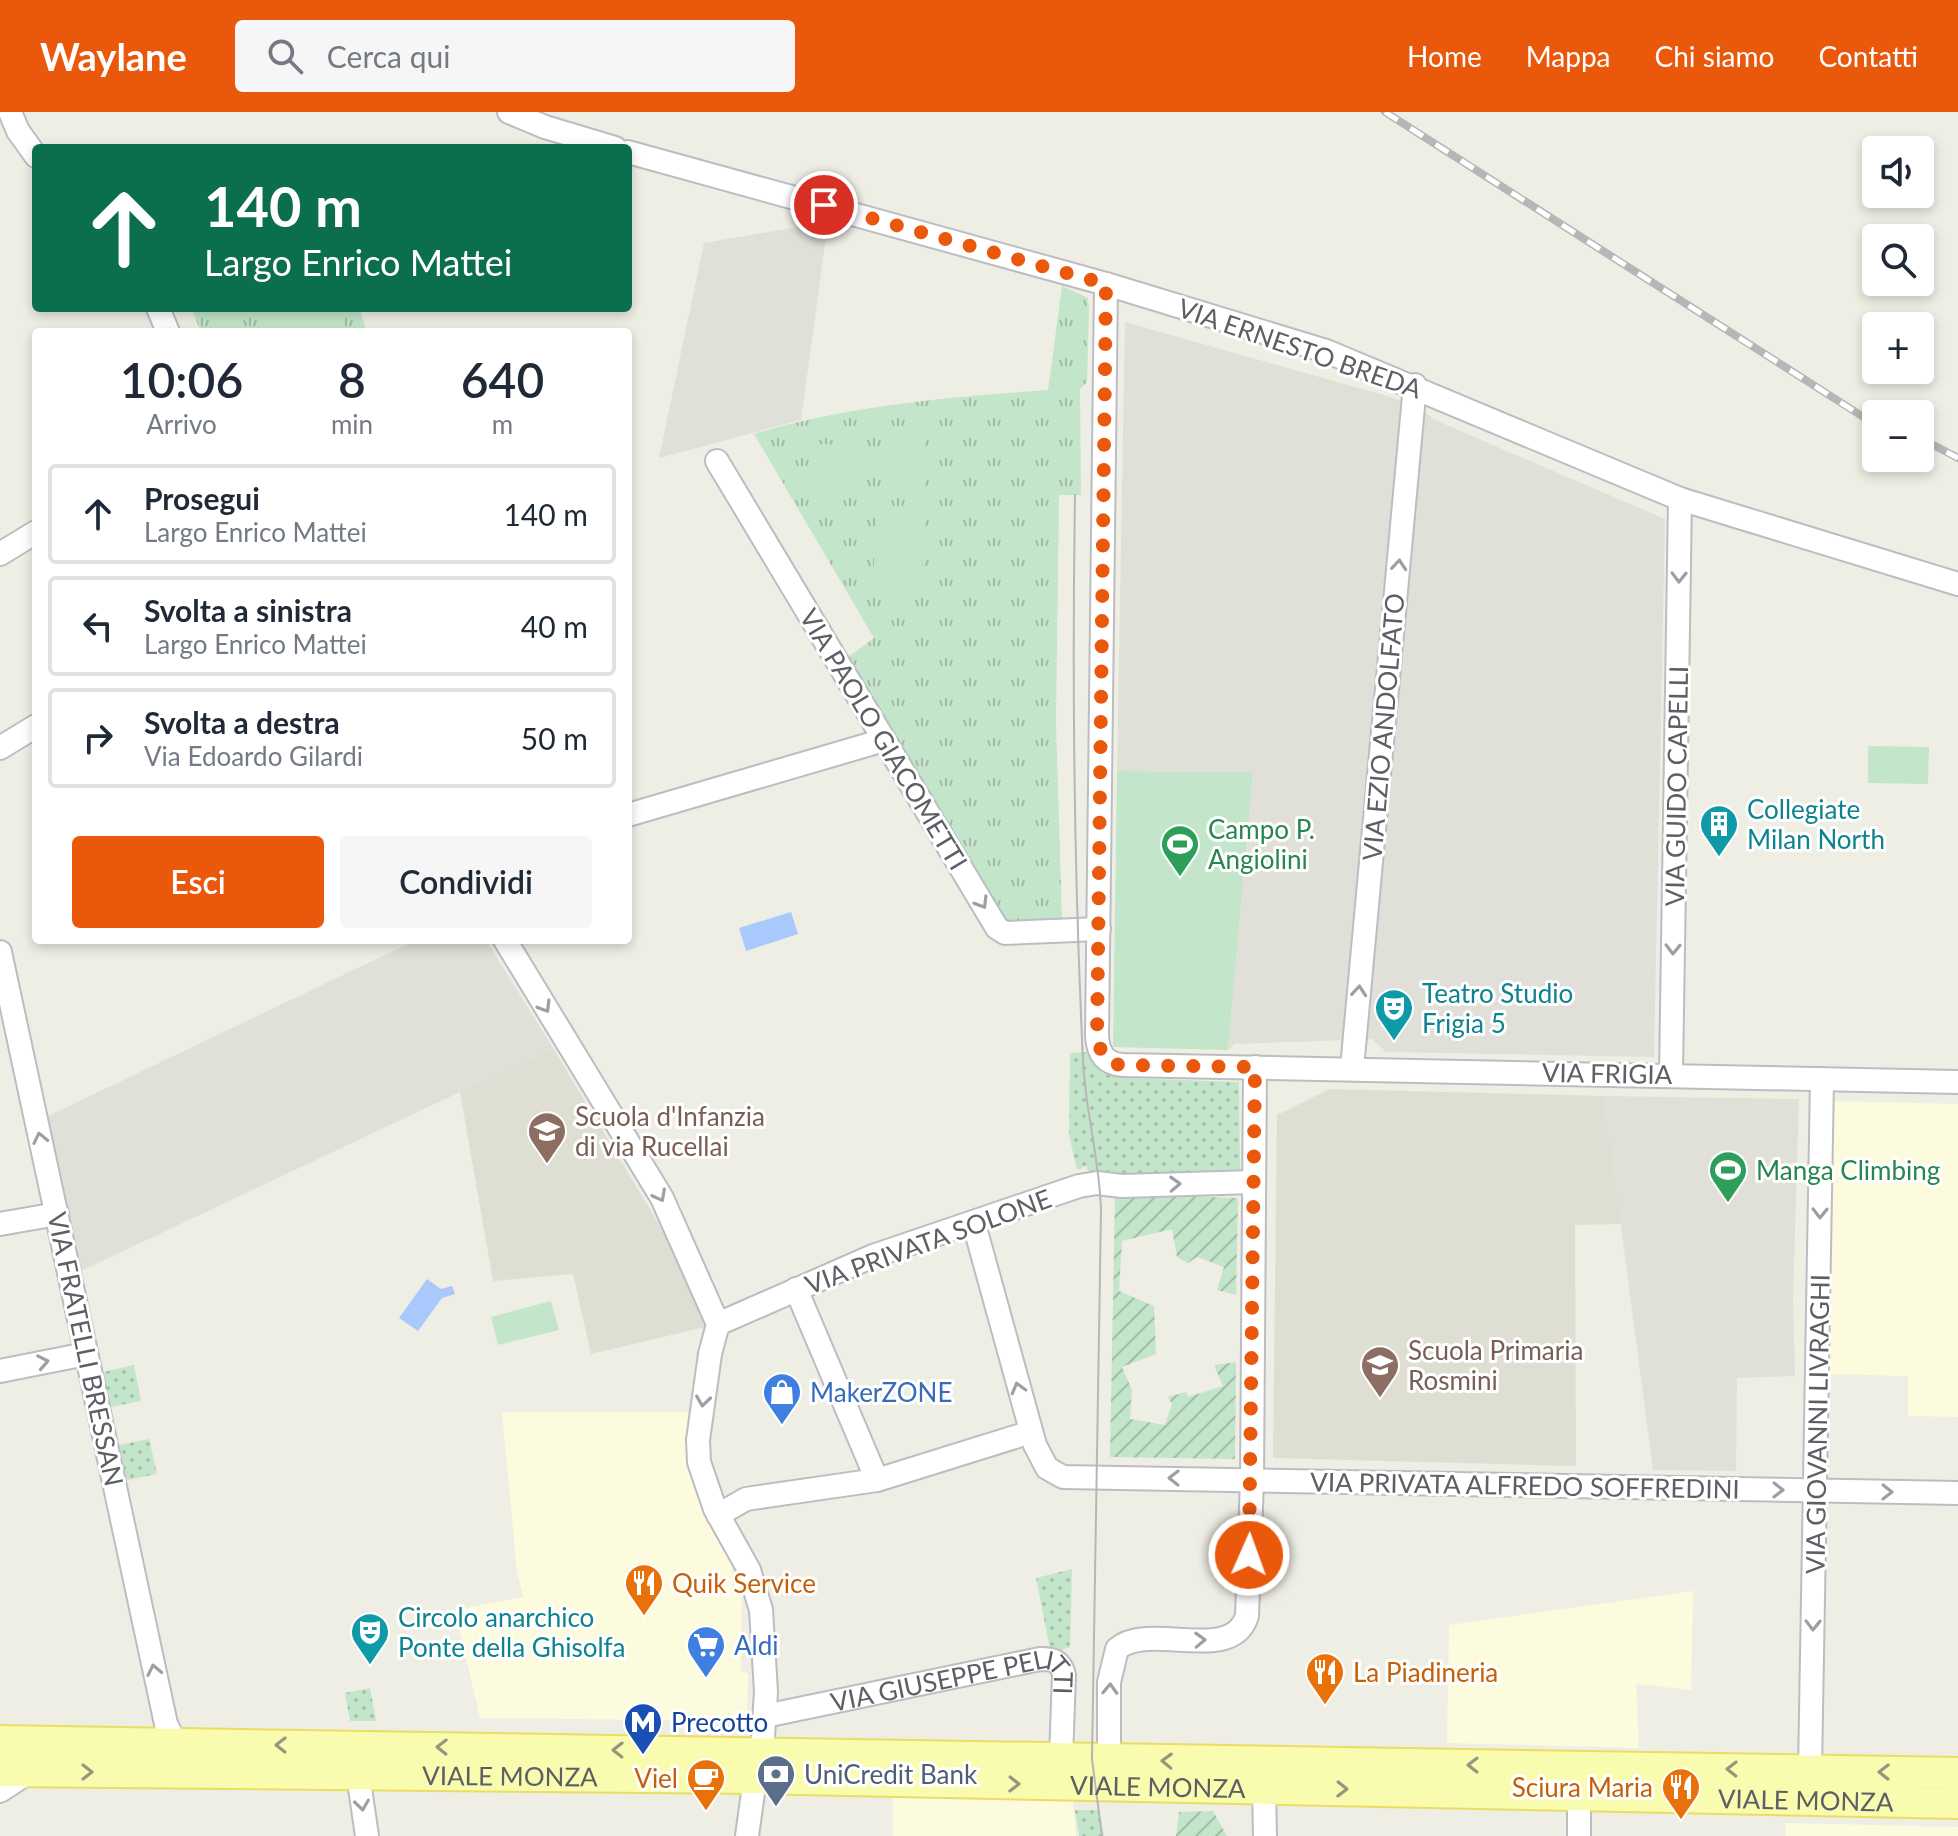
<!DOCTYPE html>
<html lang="it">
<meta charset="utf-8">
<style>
body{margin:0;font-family:Lato,sans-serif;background:#f6f6f7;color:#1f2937;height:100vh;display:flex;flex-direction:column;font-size:30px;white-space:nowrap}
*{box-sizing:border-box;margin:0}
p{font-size:26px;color:#747a83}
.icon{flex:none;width:44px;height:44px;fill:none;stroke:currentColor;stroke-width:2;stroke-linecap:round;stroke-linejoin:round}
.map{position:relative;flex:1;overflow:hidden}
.side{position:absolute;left:32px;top:216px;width:600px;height:616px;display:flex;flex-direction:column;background:#fff;border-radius:8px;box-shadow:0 4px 12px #0003}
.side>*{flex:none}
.top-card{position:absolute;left:32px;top:32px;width:600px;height:168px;border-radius:8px;box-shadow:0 4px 12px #0003;background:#0b6e4f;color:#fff;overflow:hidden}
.fabs{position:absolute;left:1862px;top:24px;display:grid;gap:16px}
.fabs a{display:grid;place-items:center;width:72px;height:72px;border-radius:8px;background:#fff;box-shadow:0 4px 12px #0003;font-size:40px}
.pin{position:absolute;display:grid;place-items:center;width:68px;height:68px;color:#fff;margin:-34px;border:4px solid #fff;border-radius:50%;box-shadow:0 2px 8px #0007}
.me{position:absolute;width:88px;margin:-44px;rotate:2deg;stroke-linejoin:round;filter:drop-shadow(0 0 6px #0008)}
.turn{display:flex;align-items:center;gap:28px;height:168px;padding:0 40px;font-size:36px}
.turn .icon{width:104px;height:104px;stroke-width:2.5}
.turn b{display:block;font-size:56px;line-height:68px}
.eta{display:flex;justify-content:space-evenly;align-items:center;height:136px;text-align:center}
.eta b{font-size:48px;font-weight:600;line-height:56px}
.cta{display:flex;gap:16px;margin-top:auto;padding:16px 40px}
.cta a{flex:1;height:92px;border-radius:8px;background:#ea580c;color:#fff;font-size:32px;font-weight:600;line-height:92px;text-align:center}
.cta a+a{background:#f6f6f7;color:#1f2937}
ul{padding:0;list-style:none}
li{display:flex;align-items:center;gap:24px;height:100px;margin:0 16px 12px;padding:0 24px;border:4px solid #e0e1e3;border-radius:8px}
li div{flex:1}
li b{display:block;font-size:30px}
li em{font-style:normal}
header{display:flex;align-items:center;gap:48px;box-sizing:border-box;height:112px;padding:0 40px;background:#ea580c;color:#fff}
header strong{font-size:38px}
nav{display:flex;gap:44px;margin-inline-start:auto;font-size:28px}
.search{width:560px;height:72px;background:#f6f6f7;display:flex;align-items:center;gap:20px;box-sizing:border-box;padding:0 28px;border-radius:8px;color:#747a83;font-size:30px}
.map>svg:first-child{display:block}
.commercial{fill:#fcfbdd}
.industrial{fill:#e0e0d9}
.education{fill:#deded3}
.grass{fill:url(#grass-dots)}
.park{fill:url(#park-tufts)}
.garden{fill:url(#garden-furrows)}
.pitch{fill:#c3e5c9}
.water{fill:#a9c8fb}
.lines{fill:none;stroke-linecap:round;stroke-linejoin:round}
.minor-casing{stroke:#bcbdc3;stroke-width:26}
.major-casing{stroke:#eadd63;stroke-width:34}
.minor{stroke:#fff;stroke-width:22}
.major{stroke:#f9fbae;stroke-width:30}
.tram{stroke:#b5b6b6;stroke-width:2}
.rail-casing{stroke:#b5b6b6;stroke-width:8}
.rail{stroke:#fff;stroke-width:5;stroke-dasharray:15;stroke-linecap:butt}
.oneway{stroke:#9e9fa3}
.oneway2{stroke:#94967f}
.route{stroke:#ea580c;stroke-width:14;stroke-dasharray:0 25.2}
.labels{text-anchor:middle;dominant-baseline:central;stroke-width:6;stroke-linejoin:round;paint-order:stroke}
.street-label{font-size:26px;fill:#5d5f65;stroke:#fff}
.culture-label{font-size:26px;fill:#0d838f;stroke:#fff;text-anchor:start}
.leisure-label{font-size:26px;fill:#27864d;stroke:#fff;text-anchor:start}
.education-label{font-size:26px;fill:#785e54;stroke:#fff;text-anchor:start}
.shop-label{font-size:26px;fill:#366cbe;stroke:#fff;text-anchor:start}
.food-label{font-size:26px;fill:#c56008;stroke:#fff;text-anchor:start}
.transit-label{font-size:26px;fill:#164399;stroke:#fff;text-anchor:start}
.service-label{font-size:26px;fill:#4e5e75;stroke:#fff;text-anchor:start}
</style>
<header>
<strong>Waylane</strong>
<div class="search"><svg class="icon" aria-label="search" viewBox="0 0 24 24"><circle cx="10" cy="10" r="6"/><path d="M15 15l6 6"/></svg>Cerca qui</div>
<nav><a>Home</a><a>Mappa</a><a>Chi siamo</a><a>Contatti</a></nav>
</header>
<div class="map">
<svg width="1958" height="1724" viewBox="0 0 1958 1724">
<defs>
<pattern id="grass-dots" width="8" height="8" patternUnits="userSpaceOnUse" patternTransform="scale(2)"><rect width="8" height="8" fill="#c3e5c9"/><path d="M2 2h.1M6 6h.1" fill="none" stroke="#a2bda7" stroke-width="1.8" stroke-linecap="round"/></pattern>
<pattern id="park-tufts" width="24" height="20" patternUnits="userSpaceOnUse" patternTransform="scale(2)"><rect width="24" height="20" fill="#c3e5c9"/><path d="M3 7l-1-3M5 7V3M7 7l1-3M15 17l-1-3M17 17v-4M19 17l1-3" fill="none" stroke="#a2bda7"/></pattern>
<pattern id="garden-furrows" width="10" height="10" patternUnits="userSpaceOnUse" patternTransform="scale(2)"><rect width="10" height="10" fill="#c3e5c9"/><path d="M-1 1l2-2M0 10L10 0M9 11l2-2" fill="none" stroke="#a2bda7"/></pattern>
</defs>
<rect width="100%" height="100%" fill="#efeee5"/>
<g class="commercial">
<path d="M1833 989 1958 992V1305L1908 1304V1264L1827 1262Z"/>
<path d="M502 1300H692L686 1343 694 1375 704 1402 732 1447V1482L742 1484 741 1560 748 1561 747 1609 480 1606 455 1498 523 1485 517 1460Z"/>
<path d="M1693 1479 1691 1578 1636 1572 1639 1636 1447 1631 1449 1513Z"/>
<path d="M893 1670 1072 1675 1076 1724H893Z"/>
<path d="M1785 1711 1958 1715V1724H1786Z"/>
</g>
<g class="industrial">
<path d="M828 110 801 308 659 346 704 131Z"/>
<path d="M1125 210 1412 291 1435 308 1665 407 1654 945 1386 940 1372 927 1235 932 1228 938 1253 660 1117 659Z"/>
<path d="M416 828H486L553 936 79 1160 44 1006Z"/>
<path d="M1604 984 1799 987 1793 1186 1795 1264 1737 1266 1736 1359 1653 1358Z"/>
</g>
<g class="education">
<path d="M553 936 681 1149 705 1215 591 1242 573 1162 493 1169 460 980Z"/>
<path d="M1329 977 1604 984 1621 1112 1575 1113 1576 1354 1273 1346 1277 1003Z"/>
</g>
<g class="grass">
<path d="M1092 940 1113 962 1124 966 1239 970 1240 1058 1203 1071 1104 1059 1089 1061 1086 1054 1077 1058 1069 1023 1070 941Z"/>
<path d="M134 1253 141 1289 111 1295 103 1260Z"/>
<path d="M149 1327 157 1362 127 1368 119 1333Z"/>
<path d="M1072 1457 1070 1535 1051 1542 1036 1466Z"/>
<path d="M370 1576 376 1609H350L345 1581Z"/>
<path d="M1075 1698H1099L1104 1724H1079Z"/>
</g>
<g class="park">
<path d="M1062 174 1088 186 1089 195 1087 270 1080 277 1081 383H1059L1056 610 1062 810 1017 815 999 804 848 545 874 526 754 322C850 293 949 285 1048 278Z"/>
<path d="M191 196H359L367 220H201Z"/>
</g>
<g class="garden">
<path d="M1115 1082 1238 1086 1236 1183 1217 1178 1224 1155 1197 1145 1188 1151 1177 1145 1172 1117 1122 1129 1119 1179 1154 1194 1156 1242 1122 1255 1132 1278 1130 1307 1165 1313 1172 1292 1168 1285 1186 1280 1188 1285 1223 1274 1214 1253 1236 1250 1235 1347 1110 1345Z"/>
<path d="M1213 1699 1227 1724H1176L1179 1700Z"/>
</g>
<g class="pitch">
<path d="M286 196H339L346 220H267L262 204Z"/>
<path d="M884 320H923V382H883Z"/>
<path d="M818 332 860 333 859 381 818 380Z"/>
<path d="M876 396 924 398 922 477 873 475Z"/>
<path d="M1868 634 1929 635 1928 672 1868 671Z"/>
<path d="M1117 659 1253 660 1228 938 1113 935Z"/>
<path d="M551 1189 559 1218 498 1233 491 1205Z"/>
</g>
<g class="water">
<path d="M791 800 798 822 746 839 739 816Z"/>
<path d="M427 1167 441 1177 452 1174 455 1182 442 1186 418 1219 399 1206Z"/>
</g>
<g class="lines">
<defs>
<g id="minor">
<path d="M10 0 18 19 36 44"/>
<path d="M509 0 545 15 615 36"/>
<path d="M628 40 1106 172 1326 239 1680 387 1958 472"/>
<path d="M1106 172 1097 924C1098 941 1105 952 1123 953L1958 970"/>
<path d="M158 196 168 220"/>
<path d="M717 349 997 816 1005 821 1099 817"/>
<path d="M0 442 36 420"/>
<path d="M0 636 36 614"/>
<path d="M628 703 884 628"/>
<path d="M505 828 662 1086 718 1212 710 1242 698 1328 699 1350 715 1397 749 1458 761 1498 766 1580 762 1640"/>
<path d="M0 840 166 1612 176 1632"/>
<path d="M1352 956 1415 273"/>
<path d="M1671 962 1680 387"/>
<path d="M0 1112 57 1102"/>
<path d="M974 1112 1035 1333 1047 1356 1063 1365 1958 1381"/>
<path d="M796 1177 877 1368 1031 1320"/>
<path d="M718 1212 873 1144 1079 1074 1097 1071 1122 1074 1254 1070"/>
<path d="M0 1259 86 1242"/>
<path d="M718 1403 746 1387 877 1368"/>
<path id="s1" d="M765 1604 1040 1547C1053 1547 1061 1549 1064 1563L1061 1647"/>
<path d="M1109 1647V1570L1117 1537C1148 1509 1232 1553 1247 1504L1252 1368 1255 955"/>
<path d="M1810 1658 1822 967"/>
<path d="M358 1662 367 1724"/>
<path d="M1264 1675 1265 1724"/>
<path d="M0 1679 29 1660"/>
<path d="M747 1724 755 1666"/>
<path d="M1579 1724V1681"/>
</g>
<g id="major">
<path d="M0 1629 1958 1661"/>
<path id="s2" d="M0 1659 755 1666 1958 1691"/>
</g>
</defs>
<use href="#minor" class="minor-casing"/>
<use href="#major" class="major-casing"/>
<use href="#minor" class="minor"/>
<use href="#major" class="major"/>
<path class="tram" d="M1075 383C1072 572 1074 760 1083 948 1085 999 1100 1048 1101 1099L1092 1647 1102 1724"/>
<defs>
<g id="rail">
<path d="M1385 0 1876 313"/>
<path d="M1920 326 1958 346"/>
</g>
</defs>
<use href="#rail" class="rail-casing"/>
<use href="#rail" class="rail"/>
</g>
<defs><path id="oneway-chevron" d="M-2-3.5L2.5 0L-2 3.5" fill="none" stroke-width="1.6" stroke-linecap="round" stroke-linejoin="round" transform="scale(2)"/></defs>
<g class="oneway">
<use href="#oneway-chevron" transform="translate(1399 453) rotate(-85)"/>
<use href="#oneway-chevron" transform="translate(1679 465) rotate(91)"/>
<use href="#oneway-chevron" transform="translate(982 791) rotate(59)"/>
<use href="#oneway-chevron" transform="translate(1673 837) rotate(91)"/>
<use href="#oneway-chevron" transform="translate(1359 879) rotate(-85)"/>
<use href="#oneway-chevron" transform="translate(545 895) rotate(59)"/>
<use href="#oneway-chevron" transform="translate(40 1026) rotate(-102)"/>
<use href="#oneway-chevron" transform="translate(1175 1072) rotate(-2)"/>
<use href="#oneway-chevron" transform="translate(660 1084) rotate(62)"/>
<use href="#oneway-chevron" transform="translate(1820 1101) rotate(91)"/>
<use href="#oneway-chevron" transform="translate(43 1250) rotate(-11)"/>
<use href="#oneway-chevron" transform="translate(1018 1276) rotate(-105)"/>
<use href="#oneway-chevron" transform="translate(703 1289) rotate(98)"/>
<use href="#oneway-chevron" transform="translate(1174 1366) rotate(-179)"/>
<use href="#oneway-chevron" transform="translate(1778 1378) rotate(1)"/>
<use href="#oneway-chevron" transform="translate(1887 1380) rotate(1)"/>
<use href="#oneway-chevron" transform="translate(1813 1513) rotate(91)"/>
<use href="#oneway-chevron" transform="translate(1200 1528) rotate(-2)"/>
<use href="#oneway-chevron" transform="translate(154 1558) rotate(-102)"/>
<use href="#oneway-chevron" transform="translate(1110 1577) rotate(-88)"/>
<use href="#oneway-chevron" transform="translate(362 1693) rotate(82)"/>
</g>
<g class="oneway2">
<use href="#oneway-chevron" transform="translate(281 1633) rotate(-179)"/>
<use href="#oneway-chevron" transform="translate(442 1635) rotate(-179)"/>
<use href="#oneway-chevron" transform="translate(618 1638) rotate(-179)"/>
<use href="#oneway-chevron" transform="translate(1167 1649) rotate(-178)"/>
<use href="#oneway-chevron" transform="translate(1473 1653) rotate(-179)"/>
<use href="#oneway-chevron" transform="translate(1732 1657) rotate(-179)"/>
<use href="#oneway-chevron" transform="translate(87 1660)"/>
<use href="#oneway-chevron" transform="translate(1884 1660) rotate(-179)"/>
<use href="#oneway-chevron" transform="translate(1014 1672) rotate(1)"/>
<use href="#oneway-chevron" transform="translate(1342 1677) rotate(1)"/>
</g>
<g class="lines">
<path class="route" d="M824 93 1106 172 1097 929 1105 947 1119 953 1255 955 1249 1443"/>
</g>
<defs>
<symbol id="building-pin" viewBox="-11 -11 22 30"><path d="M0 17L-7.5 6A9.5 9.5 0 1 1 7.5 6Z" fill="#0f9aa8" stroke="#fff"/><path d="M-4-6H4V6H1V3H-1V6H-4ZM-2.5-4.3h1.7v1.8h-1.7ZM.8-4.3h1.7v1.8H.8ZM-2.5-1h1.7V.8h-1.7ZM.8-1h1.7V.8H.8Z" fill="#fff"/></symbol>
<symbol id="stadium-pin" viewBox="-11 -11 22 30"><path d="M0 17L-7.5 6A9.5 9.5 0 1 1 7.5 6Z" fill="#2e9e5b" stroke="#fff"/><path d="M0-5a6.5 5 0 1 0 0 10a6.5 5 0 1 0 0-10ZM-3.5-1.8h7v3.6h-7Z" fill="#fff"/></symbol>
<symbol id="theatre-pin" viewBox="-11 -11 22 30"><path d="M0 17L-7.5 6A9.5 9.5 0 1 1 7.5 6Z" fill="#0f9aa8" stroke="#fff"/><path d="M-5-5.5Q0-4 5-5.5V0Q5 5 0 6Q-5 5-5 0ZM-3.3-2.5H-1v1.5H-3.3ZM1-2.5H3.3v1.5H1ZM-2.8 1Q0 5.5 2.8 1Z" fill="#fff"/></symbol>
<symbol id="school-pin" viewBox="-11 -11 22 30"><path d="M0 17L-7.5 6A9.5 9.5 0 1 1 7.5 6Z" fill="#8d6e63" stroke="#fff"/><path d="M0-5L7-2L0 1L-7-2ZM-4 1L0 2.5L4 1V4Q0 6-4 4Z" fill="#fff"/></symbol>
<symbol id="shop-pin" viewBox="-11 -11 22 30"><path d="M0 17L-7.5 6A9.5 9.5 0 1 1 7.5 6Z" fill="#3f7fe0" stroke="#fff"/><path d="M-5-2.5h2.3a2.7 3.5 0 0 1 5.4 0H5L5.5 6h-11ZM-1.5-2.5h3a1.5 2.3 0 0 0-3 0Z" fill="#fff"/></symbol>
<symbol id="restaurant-pin" viewBox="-11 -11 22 30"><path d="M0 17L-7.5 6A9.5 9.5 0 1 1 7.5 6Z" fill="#e8710a" stroke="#fff"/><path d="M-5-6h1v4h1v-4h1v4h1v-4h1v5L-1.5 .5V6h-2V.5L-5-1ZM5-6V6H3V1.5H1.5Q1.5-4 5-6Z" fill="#fff"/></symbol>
<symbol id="supermarket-pin" viewBox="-11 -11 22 30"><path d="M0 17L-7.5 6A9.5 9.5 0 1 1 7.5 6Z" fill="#3f7fe0" stroke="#fff"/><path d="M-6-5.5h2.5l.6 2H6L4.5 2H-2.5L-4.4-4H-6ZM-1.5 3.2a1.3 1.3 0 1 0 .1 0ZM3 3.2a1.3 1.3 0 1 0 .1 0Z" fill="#fff"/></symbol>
<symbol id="metro-pin" viewBox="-11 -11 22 30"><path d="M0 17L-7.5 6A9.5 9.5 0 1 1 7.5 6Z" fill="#1a4fb4" stroke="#fff"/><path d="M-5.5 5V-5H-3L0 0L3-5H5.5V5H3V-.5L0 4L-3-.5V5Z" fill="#fff"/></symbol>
<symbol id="bank-pin" viewBox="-11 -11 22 30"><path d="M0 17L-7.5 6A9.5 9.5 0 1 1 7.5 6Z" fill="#5c6f8a" stroke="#fff"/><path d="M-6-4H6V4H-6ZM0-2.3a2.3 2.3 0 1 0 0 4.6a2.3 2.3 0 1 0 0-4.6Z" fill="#fff"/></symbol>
<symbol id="cafe-pin" viewBox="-11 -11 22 30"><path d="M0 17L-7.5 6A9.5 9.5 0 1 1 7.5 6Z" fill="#e8710a" stroke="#fff"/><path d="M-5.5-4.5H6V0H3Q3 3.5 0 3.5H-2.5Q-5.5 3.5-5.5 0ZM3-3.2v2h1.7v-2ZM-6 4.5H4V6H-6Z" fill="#fff"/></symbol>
</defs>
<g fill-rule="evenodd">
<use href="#building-pin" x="1697" y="690" width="44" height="60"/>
<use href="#stadium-pin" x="1158" y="710" width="44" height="60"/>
<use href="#theatre-pin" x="1372" y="874" width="44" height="60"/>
<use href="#school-pin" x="525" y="997" width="44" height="60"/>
<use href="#stadium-pin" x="1706" y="1036" width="44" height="60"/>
<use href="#school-pin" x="1358" y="1231" width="44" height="60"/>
<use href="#shop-pin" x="760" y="1258" width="44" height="60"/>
<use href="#restaurant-pin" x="622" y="1449" width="44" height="60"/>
<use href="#theatre-pin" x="348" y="1498" width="44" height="60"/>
<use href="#supermarket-pin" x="684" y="1511" width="44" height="60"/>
<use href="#restaurant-pin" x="1303" y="1538" width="44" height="60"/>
<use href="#metro-pin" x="621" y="1588" width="44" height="60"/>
<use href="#bank-pin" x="754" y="1640" width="44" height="60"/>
<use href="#cafe-pin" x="684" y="1644" width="44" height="60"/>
<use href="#restaurant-pin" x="1659" y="1653" width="44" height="60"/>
</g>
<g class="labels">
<g class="street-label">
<text transform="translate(1300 236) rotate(19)">VIA ERNESTO BREDA</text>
<text transform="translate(1383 615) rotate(-85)">VIA EZIO ANDOLFATO</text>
<text transform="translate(884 627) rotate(59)">VIA PAOLO GIACOMETTI</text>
<text transform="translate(1676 674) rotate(-89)">VIA GUIDO CAPELLI</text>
<text transform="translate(1607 961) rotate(1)">VIA FRIGIA</text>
<text transform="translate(928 1129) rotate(-20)">VIA PRIVATA SOLONE</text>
<text transform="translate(86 1237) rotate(78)">VIA FRATELLI BRESSAN</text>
<text transform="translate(1817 1312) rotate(-89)">VIA GIOVANNI LIVRAGHI</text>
<text transform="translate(1525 1373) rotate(1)">VIA PRIVATA ALFREDO SOFFREDINI</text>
<text stroke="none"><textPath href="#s1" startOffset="200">VIA GIUSEPPE PELITTI</textPath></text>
<text stroke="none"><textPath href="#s2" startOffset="510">VIALE MONZA</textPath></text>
<text stroke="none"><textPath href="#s2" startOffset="1158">VIALE MONZA</textPath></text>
<text stroke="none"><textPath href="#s2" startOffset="1806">VIALE MONZA</textPath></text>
</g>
<g class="culture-label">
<text x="1747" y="697">Collegiate<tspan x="1747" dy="30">Milan North</tspan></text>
<text x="1422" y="881">Teatro Studio<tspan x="1422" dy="30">Frigia 5</tspan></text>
<text x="398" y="1505">Circolo anarchico<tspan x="398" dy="30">Ponte della Ghisolfa</tspan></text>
</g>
<g class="leisure-label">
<text x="1208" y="717">Campo P.<tspan x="1208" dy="30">Angiolini</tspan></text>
<text x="1756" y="1058">Manga Climbing</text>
</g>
<g class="education-label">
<text x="575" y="1004">Scuola d'Infanzia<tspan x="575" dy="30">di via Rucellai</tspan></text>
<text x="1408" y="1238">Scuola Primaria<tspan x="1408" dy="30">Rosmini</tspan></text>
</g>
<g class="shop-label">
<text x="810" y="1280">MakerZONE</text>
<text x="734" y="1533">Aldi</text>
</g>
<g class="food-label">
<text x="672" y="1471">Quik Service</text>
<text x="1353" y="1560">La Piadineria</text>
<text x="678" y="1666" text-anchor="end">Viel</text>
<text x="1653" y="1675" text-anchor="end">Sciura Maria</text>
</g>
<g class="transit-label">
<text x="671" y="1610">Precotto</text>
</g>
<g class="service-label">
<text x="804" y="1662">UniCredit Bank</text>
</g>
</g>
</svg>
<div class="fabs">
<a><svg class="icon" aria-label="sound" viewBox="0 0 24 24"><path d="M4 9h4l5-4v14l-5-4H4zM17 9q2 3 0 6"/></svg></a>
<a><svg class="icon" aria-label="search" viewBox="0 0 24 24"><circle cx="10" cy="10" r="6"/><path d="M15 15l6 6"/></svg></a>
<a>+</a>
<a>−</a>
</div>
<div class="pin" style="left:824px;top:93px;background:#d93025"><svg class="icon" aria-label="arrive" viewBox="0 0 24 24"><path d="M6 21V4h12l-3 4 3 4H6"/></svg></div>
<svg class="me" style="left:1249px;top:1443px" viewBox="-20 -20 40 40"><circle r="17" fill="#ea580c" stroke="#fff" stroke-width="3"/><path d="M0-11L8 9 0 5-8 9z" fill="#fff"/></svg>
<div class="top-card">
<div class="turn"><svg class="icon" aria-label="ahead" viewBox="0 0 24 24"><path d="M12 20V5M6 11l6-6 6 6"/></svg><div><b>140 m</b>Largo Enrico Mattei</div></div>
</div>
<section class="side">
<div class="eta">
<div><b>10:06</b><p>Arrivo</p></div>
<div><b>8</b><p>min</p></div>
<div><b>640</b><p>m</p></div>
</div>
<ul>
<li><svg class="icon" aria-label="ahead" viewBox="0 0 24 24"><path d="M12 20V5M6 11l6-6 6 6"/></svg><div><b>Prosegui</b><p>Largo Enrico Mattei</p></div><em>140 m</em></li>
<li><svg class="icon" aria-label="left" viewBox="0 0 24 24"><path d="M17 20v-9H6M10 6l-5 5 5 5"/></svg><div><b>Svolta a sinistra</b><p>Largo Enrico Mattei</p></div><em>40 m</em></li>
<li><svg class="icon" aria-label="right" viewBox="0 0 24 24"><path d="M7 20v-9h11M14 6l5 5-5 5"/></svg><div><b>Svolta a destra</b><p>Via Edoardo Gilardi</p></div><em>50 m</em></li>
</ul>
<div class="cta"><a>Esci</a><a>Condividi</a></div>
</section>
</div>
